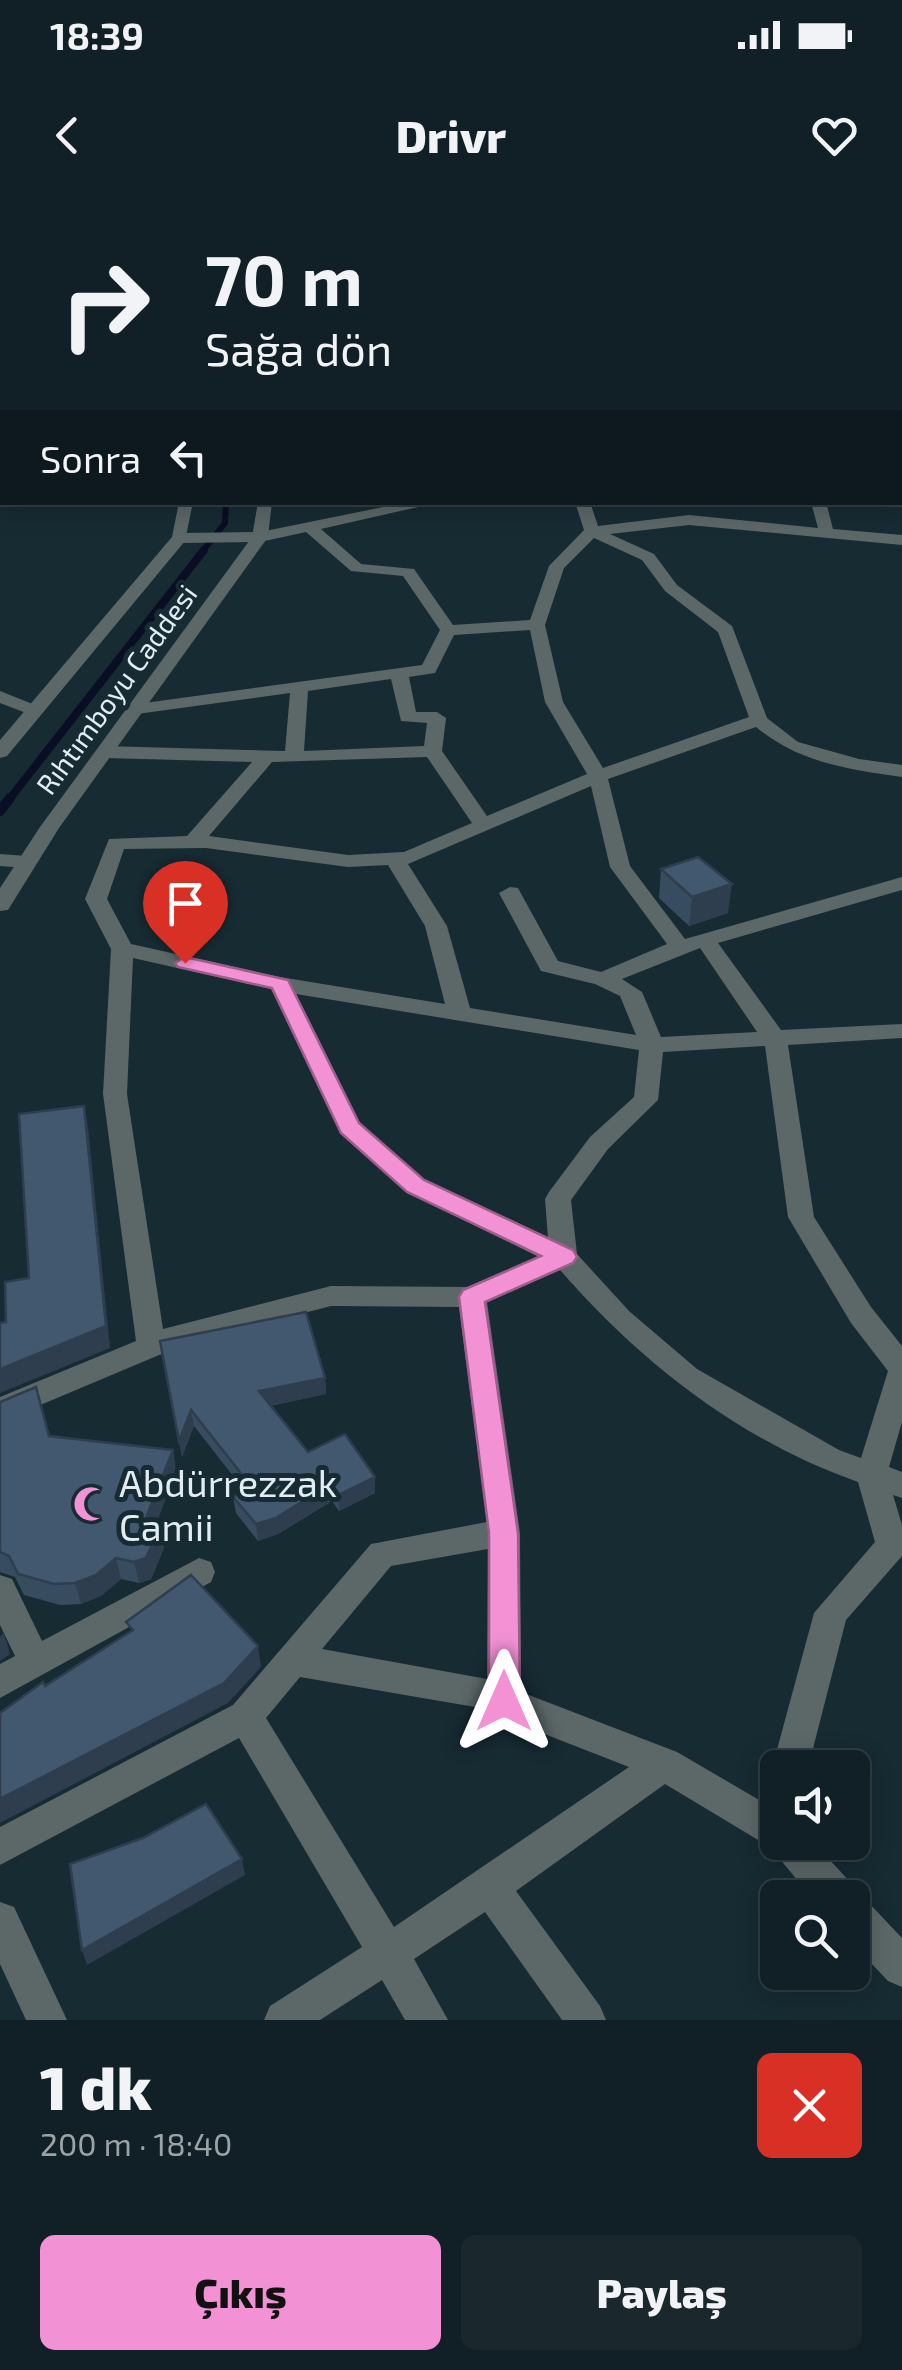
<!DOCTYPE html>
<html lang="tr">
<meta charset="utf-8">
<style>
body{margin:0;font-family:"Exo 2",sans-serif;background:#1a282e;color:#f1f3f6;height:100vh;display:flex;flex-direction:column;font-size:38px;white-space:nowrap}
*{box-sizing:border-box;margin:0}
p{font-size:32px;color:#9ca3a7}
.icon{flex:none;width:55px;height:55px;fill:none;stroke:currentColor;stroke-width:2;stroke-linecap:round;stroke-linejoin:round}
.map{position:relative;height:1820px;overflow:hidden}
.sheet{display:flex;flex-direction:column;background:#112026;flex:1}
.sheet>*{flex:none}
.top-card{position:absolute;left:0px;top:0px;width:902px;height:305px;box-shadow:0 5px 25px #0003,0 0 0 2px #303e43;background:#112026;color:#f1f3f6;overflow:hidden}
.buttons{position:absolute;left:760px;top:1550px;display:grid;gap:20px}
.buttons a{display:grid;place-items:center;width:110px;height:110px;border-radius:15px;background:#112026;box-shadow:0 5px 25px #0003,0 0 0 2px #303e43;font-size:50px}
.pin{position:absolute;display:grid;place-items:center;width:85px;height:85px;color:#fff;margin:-102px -42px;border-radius:50% 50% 50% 0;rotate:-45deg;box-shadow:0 0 10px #0007}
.pin .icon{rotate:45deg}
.me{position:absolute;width:110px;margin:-55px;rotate:0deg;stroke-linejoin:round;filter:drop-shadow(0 0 8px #0008)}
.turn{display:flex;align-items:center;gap:35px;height:210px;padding:0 40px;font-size:45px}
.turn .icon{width:130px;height:130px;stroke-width:2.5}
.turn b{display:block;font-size:70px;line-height:85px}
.then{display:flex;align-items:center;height:95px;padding:0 40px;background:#0003;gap:20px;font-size:38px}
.round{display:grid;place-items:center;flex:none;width:105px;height:105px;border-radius:15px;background:#1a282e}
.headline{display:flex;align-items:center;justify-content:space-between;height:170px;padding:0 40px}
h1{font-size:60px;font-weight:800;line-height:75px}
.button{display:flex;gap:20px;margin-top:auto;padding:20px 40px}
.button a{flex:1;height:115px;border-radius:15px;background:#f391d5;color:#111;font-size:40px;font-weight:800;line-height:115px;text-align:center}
.button a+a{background:#1a282e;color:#f1f3f6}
.status{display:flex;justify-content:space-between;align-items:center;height:70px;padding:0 50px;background:#112026;direction:ltr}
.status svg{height:28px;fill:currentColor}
header{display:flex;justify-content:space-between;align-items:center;height:130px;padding:0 40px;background:#112026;font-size:45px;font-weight:800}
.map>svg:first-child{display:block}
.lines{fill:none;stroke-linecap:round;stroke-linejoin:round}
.stream-far2{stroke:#090e24;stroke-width:6}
.stream-far1{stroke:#090e24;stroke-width:8}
.stream{stroke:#090e24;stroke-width:10}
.minor{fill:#5c6768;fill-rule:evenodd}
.tertiary{fill:#5c6768;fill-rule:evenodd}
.wall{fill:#384c5f}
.shaded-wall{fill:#2e3e4e}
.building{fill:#41586f;stroke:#2e3e4e;stroke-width:2.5}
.route{fill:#f391d5;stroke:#9e5e8a;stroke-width:2.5}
.labels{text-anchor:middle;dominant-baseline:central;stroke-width:10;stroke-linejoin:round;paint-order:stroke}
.far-street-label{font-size:28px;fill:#e1edf3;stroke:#172b33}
.near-poi-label{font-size:38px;fill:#e1edf3;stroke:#172b33;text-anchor:start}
</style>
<div class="status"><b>18:39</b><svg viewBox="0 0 49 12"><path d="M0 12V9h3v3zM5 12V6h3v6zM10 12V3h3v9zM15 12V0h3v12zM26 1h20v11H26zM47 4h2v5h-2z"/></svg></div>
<header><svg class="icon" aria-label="back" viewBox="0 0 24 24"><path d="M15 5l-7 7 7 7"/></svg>Drivr<svg class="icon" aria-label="heart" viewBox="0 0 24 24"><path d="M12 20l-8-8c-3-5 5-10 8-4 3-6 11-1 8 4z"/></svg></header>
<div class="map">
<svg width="902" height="1820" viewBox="0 0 902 1820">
<rect width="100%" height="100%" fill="#172b33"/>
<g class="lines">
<path class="stream-far2" d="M202 352 225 323 226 302"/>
<path class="stream-far1" d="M8 601 204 350"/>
<path class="stream" d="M0 611 10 598"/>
<g class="minor">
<path d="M672 0H683L685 2H674Z"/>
<rect x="0" y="11" width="2" height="6"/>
<rect x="0" y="52" width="2" height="6"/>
<rect x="900" y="87" width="2" height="6"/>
<rect x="0" y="92" width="2" height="6"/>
<rect x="900" y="108" width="2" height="7"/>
<path d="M902 210V219H900V211Z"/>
<path d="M0 226 2 227V235H0Z"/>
<path d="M408 302H440L321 329 361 364 414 369 453 425 530 420 549 366 584 330 575 302H590L598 326 689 315 818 328 811 302H826L833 329 902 335V345L689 325 610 334 654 354 677 385 732 426 767 518 798 542 859 559 902 565V577C847 569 800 563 756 527L608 579 630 666 685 739 902 677V690L718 743 781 830 902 824V838L788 845 814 1017 871 1107 902 1146V1222L889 1267 902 1272V1298L893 1295 902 1325V1356L846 1420 808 1568H778V1580L772 1568 814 1413 875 1342 858 1282C741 1241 641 1163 560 1070L487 1102 520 1333 521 1492 677 1552 778 1611V1642H813L852 1684 857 1697 866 1700 902 1738V1787L888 1781 852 1743V1698H812L770 1647 665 1584 516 1691 600 1806 606 1820H562L485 1712 414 1759 448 1820H405L382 1780 320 1820H264L270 1806 362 1747 239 1538 0 1665V1627L233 1505 371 1344 487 1322 459 1107 331 1106 190 1142 0 1222V1197L136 1141 103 894 111 749 85 699 109 639 187 636 252 562 105 558 96 552 105 546 285 551 290 493 137 514 128 509 137 504 422 465 440 430 403 376 351 371 306 332 260 342 180 343 172 338 180 333 260 332ZM594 338 642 360 665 391 718 432 749 517 603 568 563 502 545 425 564 368ZM530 430 545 502 587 574 487 616 442 551 446 518 437 512H416L409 477 435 473 454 435ZM391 479 401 521 427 523 424 546 304 551 308 491ZM427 557 472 623 404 652 348 655 209 636 272 562ZM591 586 610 667 667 744 601 772 558 761 518 688 510 687 499 693 541 771 595 784 620 796 636 835 470 808 447 726 408 664ZM206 648 348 667 388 665 425 726 445 804 280 777 131 744 107 699 124 649ZM700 748 757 832 661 837 642 792 622 779ZM133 758 271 789 341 934 407 992 539 1057 469 1087 331 1086 163 1129 127 894ZM296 794 639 850 634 897 590 937 549 992 545 999 548 1038 425 980 360 923ZM765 846 788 1017 851 1123 888 1171 861 1258 839 1250 697 1169 629 1111 577 1054 571 1000 608 949 658 900 663 852ZM488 1349 487 1479 322 1449 391 1366ZM300 1477 475 1507 629 1567 394 1727 266 1518Z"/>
<path d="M0 491 40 507 43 511 34 516 0 503Z"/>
<path d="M0 654 27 656 37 662 27 668 0 666Z"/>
<path d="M199 1358 211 1362 215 1372 211 1382 0 1498V1464L15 1456 0 1425V1375L12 1379 42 1441Z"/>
<path d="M0 1702 14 1707 67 1820H26L0 1764Z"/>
</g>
<g class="tertiary">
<path d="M83 0H94L96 2H85Z"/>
<path d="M132 0H143L145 2H134Z"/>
<path d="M179 302H193L185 341 7 556 0 558V540L172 337Z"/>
<path d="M258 302H272L268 337 59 628 8 710 0 711V688L40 627 252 337Z"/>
</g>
</g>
<g class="wall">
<path d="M661 669 728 713 689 726 659 698Z"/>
<path d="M160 1141 325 1178 326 1194 270 1206 308 1252 375 1293 339 1311 332 1301 278 1334 258 1341 236 1313 233 1297 244 1290 194 1226 182 1257Z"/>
<path d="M0 1202 49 1236 173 1250 176 1272 155 1326 160 1327 164 1348 151 1379 139 1383 121 1379 101 1396 81 1404 60 1405 24 1395 15 1377 0 1372Z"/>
</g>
<g class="shaded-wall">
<path d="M732 684 728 713 689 726 692 697Z"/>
<path d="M84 906 88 927 110 1148 0 1193V1169Z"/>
<path d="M325 1178 326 1194 260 1208 259 1191Z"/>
<path d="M191 1210 194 1226 182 1257 179 1241Z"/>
<path d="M173 1250 176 1272 148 1345 144 1323Z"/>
<path d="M375 1277V1293L339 1311 338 1295Z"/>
<path d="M330 1284 332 1301 278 1334 258 1341 256 1324Z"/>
<path d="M160 1327 164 1348 151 1379 139 1383 134 1362Z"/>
<path d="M116 1358 121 1379 101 1396 81 1404 75 1383Z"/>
<path d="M4 1433 10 1454 0 1461V1436Z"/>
<path d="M258 1446 261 1467 228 1503 0 1623V1599Z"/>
<path d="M242 1659 245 1675 87 1765 82 1750Z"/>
</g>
<g class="building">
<path d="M698 657 732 684 692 697 661 669Z"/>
<path d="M84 906 106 1126 0 1169V1123L6 1122 5 1082 29 1078 19 914Z"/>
<path d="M306 1112 325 1178 259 1191 308 1252 345 1234 375 1277 338 1295 330 1284 276 1318 256 1324 233 1297 251 1286 191 1210 179 1241 160 1141Z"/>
<path d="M36 1187 49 1236 173 1250 144 1323 160 1327 146 1358 134 1362 116 1358 96 1375 75 1383 54 1384 18 1374 9 1356 0 1352V1202Z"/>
<path d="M191 1375 258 1446 224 1483 0 1599V1513L43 1482 45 1486 133 1430 126 1422Z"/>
<path d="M206 1604 242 1659 82 1750 70 1664 143 1638Z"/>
</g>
<path class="route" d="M185 757 288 780 359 923 424 980 573 1050 577 1057 573 1063 485 1102 518 1333 520 1501 516 1512 504 1516 493 1512 489 1501V1333L459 1097 463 1090 541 1056 407 992 341 933 272 788 178 767 175 763Z"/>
<defs>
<symbol id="mosque-bare" viewBox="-9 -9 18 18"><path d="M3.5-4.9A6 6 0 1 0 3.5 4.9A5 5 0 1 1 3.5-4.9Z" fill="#f391d5" stroke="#172b33" stroke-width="2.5" paint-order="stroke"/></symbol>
</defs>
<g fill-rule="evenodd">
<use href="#mosque-bare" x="66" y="1279" width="50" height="50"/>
</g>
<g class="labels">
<g class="far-street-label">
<text transform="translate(116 489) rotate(-54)">Rıhtımboyu Caddesi</text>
</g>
<g class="near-poi-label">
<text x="119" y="1282">Abdürrezzak<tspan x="119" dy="44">Camii</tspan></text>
</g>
</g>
</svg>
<div class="buttons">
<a><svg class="icon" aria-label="sound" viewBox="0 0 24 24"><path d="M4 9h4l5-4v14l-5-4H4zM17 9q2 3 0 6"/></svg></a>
<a><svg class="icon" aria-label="search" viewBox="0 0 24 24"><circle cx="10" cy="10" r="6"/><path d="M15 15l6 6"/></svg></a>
</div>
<div class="pin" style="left:185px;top:763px;background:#d93025"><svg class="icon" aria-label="arrive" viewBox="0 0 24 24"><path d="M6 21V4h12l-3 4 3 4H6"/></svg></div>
<svg class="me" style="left:504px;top:1501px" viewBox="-20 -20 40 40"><path d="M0-17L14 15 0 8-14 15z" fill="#f391d5" stroke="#fff" stroke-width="4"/></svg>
<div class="top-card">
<div class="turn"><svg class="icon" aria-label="right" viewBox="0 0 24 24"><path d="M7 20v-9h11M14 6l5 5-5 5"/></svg><div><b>70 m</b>Sağa dön</div></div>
<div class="then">Sonra<svg class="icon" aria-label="left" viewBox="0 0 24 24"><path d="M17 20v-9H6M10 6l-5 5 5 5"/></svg></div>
</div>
</div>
<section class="sheet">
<div class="headline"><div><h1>1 dk</h1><p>200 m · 18:40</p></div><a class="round" style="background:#d93025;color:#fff"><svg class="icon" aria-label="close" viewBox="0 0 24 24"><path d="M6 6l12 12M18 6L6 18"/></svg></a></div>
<div class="button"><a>Çıkış</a><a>Paylaş</a></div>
</section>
